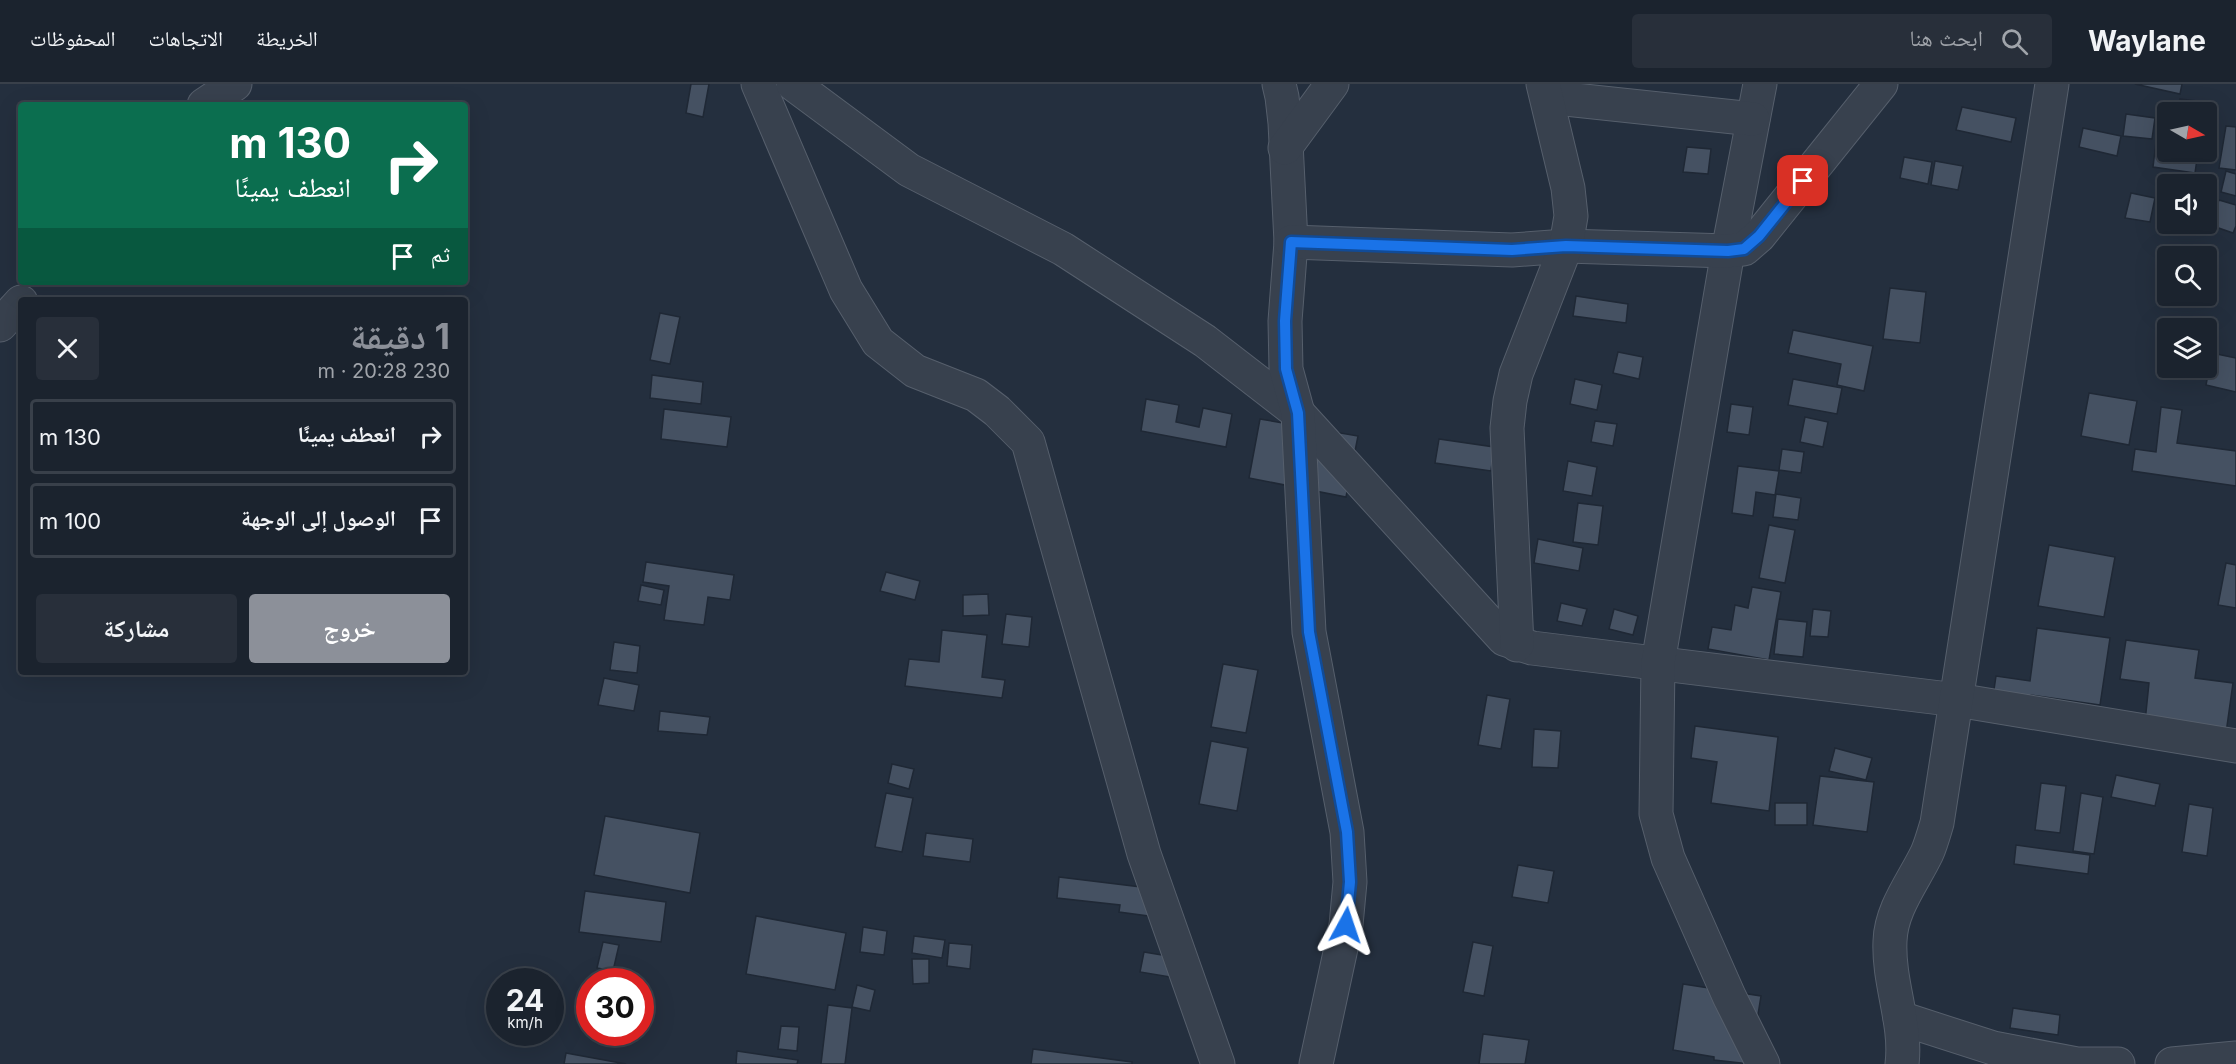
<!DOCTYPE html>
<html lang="ar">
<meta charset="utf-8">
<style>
body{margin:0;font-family:Inter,"Noto Naskh Arabic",sans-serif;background:#282f3a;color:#f1f3f6;direction:rtl;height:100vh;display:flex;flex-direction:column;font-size:22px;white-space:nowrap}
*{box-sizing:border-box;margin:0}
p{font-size:20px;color:#a0a4aa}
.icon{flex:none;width:33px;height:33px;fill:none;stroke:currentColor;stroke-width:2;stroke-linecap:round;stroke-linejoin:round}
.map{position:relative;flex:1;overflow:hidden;direction:ltr}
.panel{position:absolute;left:18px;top:213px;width:450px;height:378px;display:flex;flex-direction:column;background:#1b232e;border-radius:6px;box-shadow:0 6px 24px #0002,0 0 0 2px #39404a;direction:rtl}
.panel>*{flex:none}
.banner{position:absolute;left:18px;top:18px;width:450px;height:183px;border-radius:6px;box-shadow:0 6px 24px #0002,0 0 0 2px #39404a;direction:rtl;background:#0b6e4f;color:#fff;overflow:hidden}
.needle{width:39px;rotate:99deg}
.fabs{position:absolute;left:2157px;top:18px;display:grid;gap:12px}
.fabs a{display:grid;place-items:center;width:60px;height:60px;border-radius:6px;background:#1b232e;box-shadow:0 6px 24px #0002,0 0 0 2px #39404a;font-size:30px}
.speed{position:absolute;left:486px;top:884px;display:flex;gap:12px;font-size:30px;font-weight:700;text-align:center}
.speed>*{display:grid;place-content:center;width:78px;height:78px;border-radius:50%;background:#1b232e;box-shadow:0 6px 24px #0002,0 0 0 2px #39404a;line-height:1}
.speed small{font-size:15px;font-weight:400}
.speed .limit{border:9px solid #d22;background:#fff;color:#111}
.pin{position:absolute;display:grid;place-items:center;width:51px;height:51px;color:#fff;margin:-26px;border-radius:12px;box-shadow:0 3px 9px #0006}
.me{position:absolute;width:66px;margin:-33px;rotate:5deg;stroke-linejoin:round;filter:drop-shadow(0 0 4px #0008)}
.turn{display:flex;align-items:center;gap:21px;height:126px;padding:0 18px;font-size:27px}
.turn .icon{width:78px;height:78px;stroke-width:2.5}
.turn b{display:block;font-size:42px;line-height:51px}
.then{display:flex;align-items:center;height:57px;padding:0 18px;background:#0003;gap:12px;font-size:22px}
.round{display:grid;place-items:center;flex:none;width:63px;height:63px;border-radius:6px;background:#282f3a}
.headline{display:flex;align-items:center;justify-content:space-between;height:102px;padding:0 18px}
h1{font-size:36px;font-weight:700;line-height:45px;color:#8c9099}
.button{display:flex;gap:12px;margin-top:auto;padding:12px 18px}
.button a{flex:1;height:69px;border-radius:6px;background:#8c9099;color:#fff;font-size:24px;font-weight:700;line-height:69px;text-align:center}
.button a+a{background:#282f3a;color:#f1f3f6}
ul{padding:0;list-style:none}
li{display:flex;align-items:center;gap:18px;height:75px;margin:0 12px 9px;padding:0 6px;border:3px solid #39404a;border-radius:6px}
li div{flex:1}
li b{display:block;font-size:22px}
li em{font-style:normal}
header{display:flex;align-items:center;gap:36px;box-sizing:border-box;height:84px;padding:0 30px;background:#1b232e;border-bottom:2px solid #39404a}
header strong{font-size:28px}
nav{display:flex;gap:33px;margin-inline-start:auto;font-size:21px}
.search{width:420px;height:54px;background:#282f3a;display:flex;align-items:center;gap:15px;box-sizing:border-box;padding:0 21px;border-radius:6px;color:#a0a4aa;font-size:22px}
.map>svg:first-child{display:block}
.building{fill:#455162;stroke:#1f2835;stroke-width:1.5}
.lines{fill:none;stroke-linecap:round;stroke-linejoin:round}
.minor-casing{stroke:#565f6c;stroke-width:35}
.minor{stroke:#38414e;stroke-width:33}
.route-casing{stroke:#114b97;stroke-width:15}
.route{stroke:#1a73e8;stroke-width:10}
</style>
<header>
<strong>Waylane</strong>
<div class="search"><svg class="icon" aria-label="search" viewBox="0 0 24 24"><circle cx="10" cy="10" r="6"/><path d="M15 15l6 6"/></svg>ابحث هنا</div>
<nav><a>الخريطة</a><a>الاتجاهات</a><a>المحفوظات</a></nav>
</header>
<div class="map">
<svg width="2236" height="980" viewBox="0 0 2236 980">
<rect width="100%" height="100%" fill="#242f3e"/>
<g class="building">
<path d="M691 0H709L703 33 686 29Z"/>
<path d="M2135 0H2182L2180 10Z"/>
<path d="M2180 15 2205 18 2204 28H2179Z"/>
<path d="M1962 23 2016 34 2011 58 1956 46Z"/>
<path d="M2126 30 2155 34 2152 55 2123 52Z"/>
<path d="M2226 42 2236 43V86L2219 84Z"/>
<path d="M2083 44 2121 52 2117 72 2079 63Z"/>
<path d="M2156 58 2168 60V68H2198L2195 89 2153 83Z"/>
<path d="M1687 63 1711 65 1708 90 1683 88Z"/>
<path d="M1904 73 1932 78 1928 100 1900 94Z"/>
<path d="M1935 77 1963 82 1958 106 1931 101Z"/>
<path d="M2226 87 2236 90V112L2221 108Z"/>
<path d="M2131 109 2155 114 2150 138 2125 134Z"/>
<path d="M2219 116 2236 121V142L2233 149 2210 141Z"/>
<path d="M1890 204 1926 208 1920 259 1883 255Z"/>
<path d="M1576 212 1628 220 1626 239 1573 232Z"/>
<path d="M660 229 680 233 670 280 650 276Z"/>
<path d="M1793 246 1873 262 1864 307 1837 301 1841 280 1788 269Z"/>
<path d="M1618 268 1643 273 1639 295 1613 289Z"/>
<path d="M2212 269 2236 274V308L2206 301Z"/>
<path d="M652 291 703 298 701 320 650 314Z"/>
<path d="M1575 295 1602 301 1597 326 1570 320Z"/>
<path d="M1793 295 1842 304 1837 330 1788 321Z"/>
<path d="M2089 309 2137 317 2129 361 2081 352Z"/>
<path d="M1146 315 1179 321 1176 338 1199 343 1203 324 1232 330 1226 363 1141 347Z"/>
<path d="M1731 320 1753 323 1749 351 1727 348Z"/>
<path d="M2161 323 2182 326 2177 359 2236 367V402L2132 387 2135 365 2156 368Z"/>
<path d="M664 325 731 333 727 363 661 355Z"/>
<path d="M1805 333 1828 338 1823 363 1800 358Z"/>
<path d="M1260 335 1358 352 1346 413 1249 394Z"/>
<path d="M1595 337 1617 340 1613 362 1591 358Z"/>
<path d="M1439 355 1494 363 1491 387 1435 379Z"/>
<path d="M1782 365 1804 368 1801 389 1779 386Z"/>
<path d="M1568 377 1597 383 1592 412 1563 407Z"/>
<path d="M1738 382 1779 387 1775 411 1756 408 1753 432 1732 429Z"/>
<path d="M1776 410 1801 414 1798 436 1773 433Z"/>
<path d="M1578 419 1603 422 1598 461 1573 458Z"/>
<path d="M1769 441 1795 446 1785 499 1759 494Z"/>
<path d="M1538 455 1583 464 1579 487 1534 479Z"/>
<path d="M2049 461 2115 473 2104 533 2038 522Z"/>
<path d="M646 478 734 491 730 516 708 513 704 541 664 536 669 502 643 498Z"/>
<path d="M2226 479 2236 481V524L2218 521Z"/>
<path d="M886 488 920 497 915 516 880 507Z"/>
<path d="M641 501 664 506 661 521 638 517Z"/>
<path d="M1752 503 1781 508 1769 576 1708 565 1712 543 1731 546 1735 521 1748 524Z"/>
<path d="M988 510 989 531 963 532V511Z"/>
<path d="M1561 519 1587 525 1582 542 1557 537Z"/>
<path d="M1614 525 1638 532 1633 551 1609 545Z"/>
<path d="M1813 525 1831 527 1828 553 1810 552Z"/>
<path d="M1006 530 1032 533 1029 563 1002 560Z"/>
<path d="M1778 535 1807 538 1803 573 1774 570Z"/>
<path d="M2037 544 2110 554 2100 621 2031 611 2027 638 1990 633 1996 592 2030 597Z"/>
<path d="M942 546 987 551 982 593 1005 596 1002 614 905 602 909 575 939 578Z"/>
<path d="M2126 556 2199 566 2195 594 2233 599 2226 649 2145 638 2149 599 2120 595Z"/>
<path d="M614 558 640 562 637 589 610 586Z"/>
<path d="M1223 580 1258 586 1246 649 1211 643Z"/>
<path d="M604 594 639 601 634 627 598 621Z"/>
<path d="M1487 611 1510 615 1501 665 1478 661Z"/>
<path d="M660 627 710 633 707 651 658 647Z"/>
<path d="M1695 642 1778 653 1769 727 1711 719 1717 678 1691 674Z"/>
<path d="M1534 645 1561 647 1558 684 1532 683Z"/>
<path d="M1211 657 1248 664 1237 727 1199 720Z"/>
<path d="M1835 664 1872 674 1866 696 1829 687Z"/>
<path d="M892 680 914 685 909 705 888 699Z"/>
<path d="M2116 691 2160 700 2155 722 2111 713Z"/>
<path d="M1820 692 1874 698 1867 748 1813 741Z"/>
<path d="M2041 699 2066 702 2060 749 2035 746Z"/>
<path d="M886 709 913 714 902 768 875 763Z"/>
<path d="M2081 709 2103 713 2094 770 2073 767Z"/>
<rect x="1775" y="719" width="32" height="22"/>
<path d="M2189 720 2213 724 2207 772 2182 768Z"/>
<path d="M605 732 700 749 690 809 594 791Z"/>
<path d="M926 749 973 755 970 778 923 772Z"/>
<path d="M2016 761 2090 771 2088 790 2014 780Z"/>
<path d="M1518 781 1554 787 1548 819 1512 813Z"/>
<path d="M1059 793 1174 807 1171 835 1119 828 1120 821 1057 814Z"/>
<path d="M585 807 666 818 661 858 579 848Z"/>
<path d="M756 832 846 849 835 906 746 890Z"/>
<path d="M863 843 887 847 884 871 860 868Z"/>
<path d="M914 852 945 856 942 874 912 869Z"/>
<path d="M603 858 619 861 613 887 597 884Z"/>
<path d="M1473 858 1493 862 1484 912 1463 908Z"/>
<path d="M949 859 972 861 970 885 947 882Z"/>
<path d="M1144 868 1186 875 1182 895 1140 888Z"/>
<path d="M912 875H929V899L913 900Z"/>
<path d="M1683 900 1761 912 1750 980 1714 976V973L1673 966Z"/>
<path d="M857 901 875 906 870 927 852 923Z"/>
<path d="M828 921 852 924 845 980H821Z"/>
<path d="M2013 924 2060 931 2058 951 2010 944Z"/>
<path d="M781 942 799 943 797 967 778 965Z"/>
<path d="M1483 950 1529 956 1525 980H1479Z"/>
<path d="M1033 965 1132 978V980H1031Z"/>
<path d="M737 967 798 976 797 980H736Z"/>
<path d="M566 969 626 980H564Z"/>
</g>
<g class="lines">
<defs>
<g id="minor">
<path d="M758 0 846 206 878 258 915 287 976 311 997 327 1028 358 1144 770 1218 980"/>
<path d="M793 0 909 86 1063 165 1205 257 1298 329 1504 555 1532 564 1957 616 2236 662"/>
<path d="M1279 0 1282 13 1285 39 1291 158 1285 237 1286 285 1298 329 1309 548 1347 748 1350 798 1346 841 1316 980"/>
<path d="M1760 0 1728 167 1658 579 1656 730 1668 774 1729 912 1763 980"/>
<path d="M1547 13 1753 35"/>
<path d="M204 21 235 0"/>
<path d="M1285 64 1332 0"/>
<path d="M1291 158 1512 166 1566 162 1728 167 1744 165 1759 152 1881 0"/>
<path d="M0 241 21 218"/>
<path d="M1517 561 1507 344 1510 317 1516 290 1566 162 1571 132 1568 104 1543 0"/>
<path d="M1900 934 1993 964 2077 980H2118"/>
<path d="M1902 980C1907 939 1888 899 1890 857 1891 825 1913 798 1927 769 1931 760 1934 749 1937 739L2052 0"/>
<path d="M2172 980 2236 974"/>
</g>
</defs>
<use href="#minor" class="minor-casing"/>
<use href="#minor" class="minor"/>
</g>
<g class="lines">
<defs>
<path id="route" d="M1346 841 1350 798 1347 748 1309 548 1298 329 1286 285 1285 237 1291 158 1512 166 1566 162 1728 167 1744 165 1759 152 1803 97"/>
</defs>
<use href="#route" class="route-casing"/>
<use href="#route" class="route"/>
</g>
</svg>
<div class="fabs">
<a><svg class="needle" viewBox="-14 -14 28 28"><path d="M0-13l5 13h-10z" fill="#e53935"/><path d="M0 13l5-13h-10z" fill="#a0a4aa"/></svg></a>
<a><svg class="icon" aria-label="sound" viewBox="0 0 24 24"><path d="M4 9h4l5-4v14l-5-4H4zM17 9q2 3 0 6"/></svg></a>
<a><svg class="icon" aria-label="search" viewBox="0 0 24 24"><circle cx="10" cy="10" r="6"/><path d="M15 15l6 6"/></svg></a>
<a><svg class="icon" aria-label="layers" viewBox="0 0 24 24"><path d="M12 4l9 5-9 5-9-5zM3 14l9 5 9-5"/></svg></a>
</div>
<div class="speed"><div>24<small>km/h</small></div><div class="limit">30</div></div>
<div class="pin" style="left:1803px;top:97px;background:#d93025"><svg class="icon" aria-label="arrive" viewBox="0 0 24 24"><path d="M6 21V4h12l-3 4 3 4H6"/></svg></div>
<svg class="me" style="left:1346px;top:841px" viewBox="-20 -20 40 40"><path d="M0-17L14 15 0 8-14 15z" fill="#1a73e8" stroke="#fff" stroke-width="4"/></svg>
<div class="banner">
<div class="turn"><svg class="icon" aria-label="right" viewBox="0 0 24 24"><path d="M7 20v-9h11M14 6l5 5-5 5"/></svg><div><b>130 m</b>انعطف يمينًا</div></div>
<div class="then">ثم<svg class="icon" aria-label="arrive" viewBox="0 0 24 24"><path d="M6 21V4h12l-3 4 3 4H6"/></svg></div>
</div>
<section class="panel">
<div class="headline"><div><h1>1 دقيقة</h1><p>230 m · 20:28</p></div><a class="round"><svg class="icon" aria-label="close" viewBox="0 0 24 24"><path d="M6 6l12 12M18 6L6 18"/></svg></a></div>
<ul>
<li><svg class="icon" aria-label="right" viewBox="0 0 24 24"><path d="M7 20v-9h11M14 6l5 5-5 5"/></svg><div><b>انعطف يمينًا</b></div><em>130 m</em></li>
<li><svg class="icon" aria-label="arrive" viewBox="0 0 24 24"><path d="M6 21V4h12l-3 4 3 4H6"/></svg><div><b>الوصول إلى الوجهة</b></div><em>100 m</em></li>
</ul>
<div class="button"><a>خروج</a><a>مشاركة</a></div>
</section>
</div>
